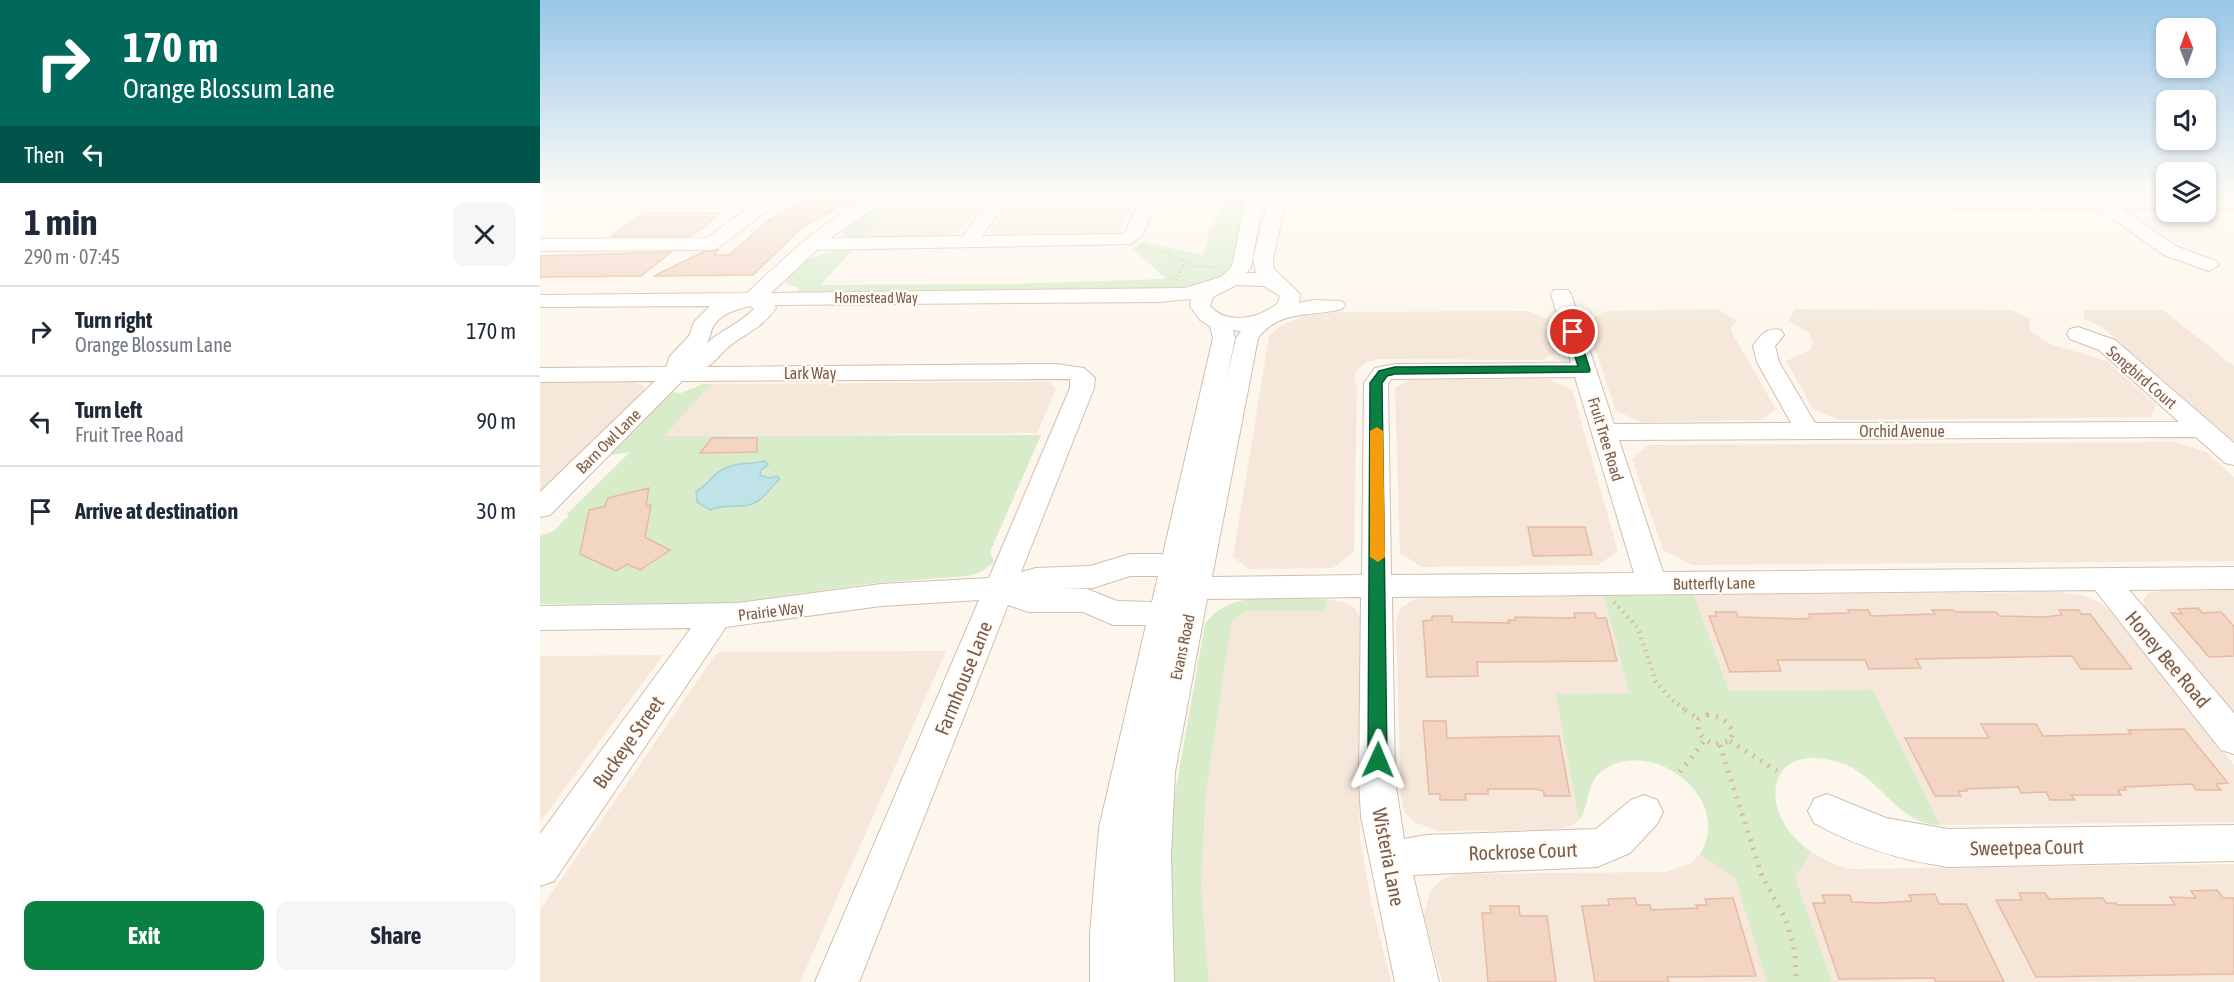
<!DOCTYPE html>
<meta charset="utf-8">
<style>
body{margin:0;font-family:"Asap Condensed",sans-serif;background:#f6f6f7;color:#1f2937;height:100vh;display:flex;flex-direction:column;font-size:22px;white-space:nowrap}
*{box-sizing:border-box;margin:0}
p{font-size:20px;color:#747a83}
.icon{flex:none;width:33px;height:33px;fill:none;stroke:currentColor;stroke-width:2;stroke-linecap:round;stroke-linejoin:round}
.map{position:relative;flex:1;overflow:hidden}
.sheet{display:flex;flex-direction:column;background:#fff;width:540px}
.sheet>*{flex:none}
.hud{background:#00695c;color:#fff;overflow:hidden}
.needle{width:39px;rotate:359deg}
.buttons{position:absolute;left:1616px;top:18px;display:grid;gap:12px}
.buttons a{display:grid;place-items:center;width:60px;height:60px;border-radius:12px;background:#fff;box-shadow:0 3px 9px #0003;font-size:30px}
.pin{position:absolute;display:grid;place-items:center;width:51px;height:51px;color:#fff;margin:-26px;border:3px solid #fff;border-radius:50%;box-shadow:0 2px 6px #0007}
.me{position:absolute;width:66px;margin:-33px;rotate:1deg;stroke-linejoin:round;filter:drop-shadow(0 0 4px #0008)}
.turn{display:flex;align-items:center;gap:21px;height:126px;padding:0 24px;font-size:27px}
.turn .icon{width:78px;height:78px;stroke-width:2.5}
.turn b{display:block;font-size:42px;line-height:51px}
.then{display:flex;align-items:center;height:57px;padding:0 24px;background:#0003;gap:12px;font-size:22px}
.round{display:grid;place-items:center;flex:none;width:63px;height:63px;border-radius:12px;background:#f6f6f7}
.head{display:flex;align-items:center;justify-content:space-between;height:102px;padding:0 24px}
h1{font-size:36px;font-weight:700;line-height:45px}
.cta{display:flex;gap:12px;margin-top:auto;padding:12px 24px}
.cta a{flex:1;height:69px;border-radius:12px;background:#0b8043;color:#fff;font-size:24px;font-weight:700;line-height:69px;text-align:center}
.cta a+a{background:#f6f6f7;color:#1f2937}
ul{padding:0;list-style:none}
li{display:flex;align-items:center;gap:18px;height:90px;padding:0 24px;border-top:2px solid #e0e1e3}
li div{flex:1}
li b{display:block;font-size:22px}
li em{font-style:normal}
main{display:flex;flex:1;min-height:0}
.map>svg:first-child{display:block}
.residential{fill:#f5e8da}
.green{fill:#d8ecc9}
.water{fill:#bfe3e8;stroke:#a5d3da;stroke-width:1.5}
.building{fill:#f3d5c3;stroke:#e6bba3;stroke-width:1.5}
.lines{fill:none;stroke-linecap:round;stroke-linejoin:round}
.minor-casing{stroke:#d1beb0;stroke-width:2}
.path-far2{stroke:#d9b8a5;stroke-width:3;stroke-dasharray:1 3;stroke-linecap:butt}
.path-far1{stroke:#d9b8a5;stroke-width:4.5;stroke-dasharray:1.5 5;stroke-linecap:butt}
.path{stroke:#d9b8a5;stroke-width:5;stroke-dasharray:2 7;stroke-linecap:butt}
.minor{fill:#fff;fill-rule:evenodd}
.route{fill:#0b8043;stroke:#07532c;stroke-width:1.5}
.slow{fill:#f59e0b}
.labels{text-anchor:middle;dominant-baseline:central;stroke-width:4.5;stroke-linejoin:round;paint-order:stroke}
.far-street-label{font-size:14px;fill:#7a5c4d;stroke:#fffaf3}
.street-label{font-size:16px;fill:#7a5c4d;stroke:#fffaf3}
.near-street-label{font-size:20px;fill:#7a5c4d;stroke:#fffaf3}
</style>
<main>
<section class="sheet">
<div class="hud">
<div class="turn"><svg class="icon" aria-label="right" viewBox="0 0 24 24"><path d="M7 20v-9h11M14 6l5 5-5 5"/></svg><div><b>170 m</b>Orange Blossum Lane</div></div>
<div class="then">Then<svg class="icon" aria-label="left" viewBox="0 0 24 24"><path d="M17 20v-9H6M10 6l-5 5 5 5"/></svg></div>
</div>
<div class="head"><div><h1>1 min</h1><p>290 m · 07:45</p></div><a class="round"><svg class="icon" aria-label="close" viewBox="0 0 24 24"><path d="M6 6l12 12M18 6L6 18"/></svg></a></div>
<ul>
<li><svg class="icon" aria-label="right" viewBox="0 0 24 24"><path d="M7 20v-9h11M14 6l5 5-5 5"/></svg><div><b>Turn right</b><p>Orange Blossum Lane</p></div><em>170 m</em></li>
<li><svg class="icon" aria-label="left" viewBox="0 0 24 24"><path d="M17 20v-9H6M10 6l-5 5 5 5"/></svg><div><b>Turn left</b><p>Fruit Tree Road</p></div><em>90 m</em></li>
<li><svg class="icon" aria-label="arrive" viewBox="0 0 24 24"><path d="M6 21V4h12l-3 4 3 4H6"/></svg><div><b>Arrive at destination</b></div><em>30 m</em></li>
</ul>
<div class="cta"><a>Exit</a><a>Share</a></div>
</section>
<div class="map">
<svg width="1694" height="982" viewBox="0 0 1694 982">
<rect width="100%" height="100%" fill="#fdf6ec"/>
<g class="residential">
<path d="M364 193H450L422 230 403 237H326L353 209 335 208Z"/>
<path d="M477 193H597L580 230 574 234 461 236 450 231Z"/>
<path d="M1178 309 1197 321 1191 327 1192 333 1236 409 1221 420 1102 422 1076 411 1046 321 1066 311Z"/>
<path d="M1254 309 1472 310 1491 319 1489 327 1493 333 1510 344 1567 361 1616 405 1611 417 1300 420 1273 409 1246 361 1271 350 1273 341 1268 332 1249 321Z"/>
<path d="M1544 310H1623L1694 366V441L1562 327 1544 319Z"/>
<path d="M987 311 1012 321 1020 350 1004 360 837 359 825 363 817 371 814 378 817 387 814 552 793 568 709 569 693 557 729 336 742 325 761 317 794 312Z"/>
<path d="M1009 379 1032 390 1078 551 1058 565 882 567 860 553 855 388 869 380Z"/>
<path d="M92 382 103 385 105 391 0 493V383Z"/>
<path d="M509 382 516 389 497 433 123 436 171 384Z"/>
<path d="M1635 442 1666 452 1694 477V561L1152 565 1123 550 1092 459 1108 445Z"/>
<path d="M1694 590V715L1605 609 1603 601 1608 593 1620 591Z"/>
<path d="M1520 592 1545 596 1562 604 1573 614 1694 765V822L1400 825 1333 690 1189 691 1154 595Z"/>
<path d="M1064 596 1089 693 1017 694 1039 820 1034 825 1013 830 899 831 874 822 864 812 861 798 856 620 861 608 873 600 886 597Z"/>
<path d="M787 599 807 603 816 610 820 618 818 772 820 838 831 901 851 982H669L661 886 666 791 692 621 706 611H785Z"/>
<path d="M406 651 260 982H0V910L175 655 180 652Z"/>
<path d="M123 655 0 822V656Z"/>
<path d="M1271 852 1291 863 1311 869 1694 864V982H1292L1255 877Z"/>
<path d="M1160 854 1195 878 1227 982H902L884 916 890 891 901 880 916 874 1126 872 1151 863Z"/>
</g>
<g class="green">
<path d="M689 193H705L693 267 687 275 651 289 255 294 260 289 246 283C260 258 285 250 312 250L281 285 467 284 626 279 592 248 604 242 663 255 671 228Z"/>
<path d="M353 208 326 237H306L300 230 333 209Z"/>
<path d="M163 384H171L124 436 501 435 450 552 454 562 441 572 428 576 335 583 192 603 0 604V536L14 531 29 515H26L90 452 70 455 132 392 141 393Z"/>
<path d="M1154 595 1189 691 1333 690 1400 825C1355 824 1340 774 1298 762 1223 740 1217 815 1271 852L1255 877 1292 982H1227L1195 878 1160 854C1195 799 1111 734 1062 771 1045 784 1051 804 1039 820L1016 694 1089 693 1064 596Z"/>
<path d="M787 599 785 611H706L692 621 666 791 661 886 669 982H628L630 822 665 624C690 587 749 599 787 599Z"/>
</g>
<path class="water" d="M225 461 228 465 221 470 220 475 229 478 237 476 240 479C228 488 223 505 203 506 191 507 182 505 170 510L157 502 156 491C168 486 171 476 180 471 196 461 209 465 225 461Z"/>
<g class="building">
<path d="M283 193H326L263 226 213 275 114 276 163 252 178 250 174 255H189L229 220Z"/>
<path d="M104 213H180L152 236H72Z"/>
<path d="M131 252 101 276 0 277V256Z"/>
<path d="M172 438H217V452L160 453Z"/>
<path d="M109 488 106 506 111 505 105 537 130 550 100 570 87 564 76 571 40 554 49 510 65 506 68 498Z"/>
<path d="M988 527H1045L1052 555 993 556Z"/>
<path d="M1658 608 1662 613 1681 612 1694 626V656L1669 657 1631 613 1642 614 1638 609Z"/>
<path d="M1308 610H1328L1331 616 1395 614 1392 610H1413L1415 612H1456L1459 616 1504 617 1522 615 1519 610H1539L1541 614H1550L1592 669H1541L1532 656 1376 659 1381 668 1329 669 1325 660H1237L1241 671 1190 672 1169 616H1177L1175 612H1196L1198 617 1263 619 1270 618 1269 614 1309 613Z"/>
<path d="M1034 613H1055L1056 618H1066L1077 661 937 662 938 676 887 677 883 621 892 620V616H912V622L969 623 968 620H975V617L1035 618Z"/>
<path d="M883 721H906L907 738 1019 736 1030 796H1004V791L995 789H948V794H925L926 800H900V794H889Z"/>
<path d="M1441 724H1496L1503 736 1591 734 1588 730 1644 729 1688 783 1676 784 1681 790H1656L1652 784 1584 787 1586 790H1578L1581 795H1531L1535 800H1510L1506 792 1481 793 1478 787 1426 789 1427 791H1418L1421 796H1395L1365 738H1449Z"/>
<path d="M1677 890 1683 898H1694V974L1496 977 1456 900H1482L1479 893H1505L1509 899 1563 898 1566 903H1576L1577 905H1635L1630 897 1656 898 1651 891Z"/>
<path d="M1395 894 1399 904H1426L1464 982H1396L1394 978 1299 979 1273 903H1285L1282 895H1310L1312 902 1338 903 1372 901 1369 895Z"/>
<path d="M1095 898 1097 905H1110L1111 910 1158 908 1156 905H1167L1165 899 1193 898 1216 976 1127 977 1129 982H1055L1042 906 1069 905 1068 899Z"/>
<path d="M950 906H979L980 916H1007L1016 982H948L942 913H951Z"/>
</g>
<g class="lines">
<defs>
<g id="minor">
<path d="M236 193H258L224 213 178 248 171 250 0 251V239L167 238 212 205Z"/>
<path d="M337 193H359L290 238 423 236 456 193H473L442 236 580 234 585 233 603 193H620L602 236 590 244 277 250 231 293 645 288 681 277 692 266 707 193H724L711 267 706 273H716L713 259 730 193H747L733 259 734 269 757 291 760 295 759 303 773 300 802 301 805 305 802 309C771 317 740 309 718 338L672 577 822 575 824 383 835 368 855 364 1031 363 1011 294 1014 290H1028L1031 294 1074 424 1251 423 1217 362 1213 346C1221 335 1226 327 1241 330L1244 335 1235 346 1239 362 1275 423 1639 422 1559 350 1530 339 1527 334 1530 329 1538 327 1575 340 1694 443V465L1685 463 1656 437 1079 440 1123 572 1694 567V589L1589 590 1694 713V754L1681 750 1555 590 852 597 855 780 864 839 887 835 1056 829 1091 800 1104 795 1117 800 1123 812 1117 824 1090 853 1057 867 873 875 899 982H855L821 817 819 780 821 597 667 599 635 772 631 856 634 982H550V933L559 828 606 625H573L543 612H489L468 605 319 982H275L439 600 341 606 186 627 14 881 0 886V834L151 628 0 630V606L198 603 341 584 449 578 530 388V379L142 381 10 515 0 517V492L115 381 0 382V368L126 367 130 356 149 336 154 322 170 306 0 307V295L207 293C247 255 286 218 337 193ZM696 285 724 286 740 296 738 303C720 318 687 326 670 306L673 297ZM651 299 650 306 660 320 670 326 673 338 623 554H590L550 566 496 568 481 572 554 388 555 378 544 368 516 364 167 367C177 361 183 350 192 344 209 332 224 326 236 308L235 305 618 302ZM210 306 214 309C199 324 181 330 166 344 171 338 170 331 174 325 182 313 196 310 210 306ZM693 330 701 331 696 338 686 382 695 338ZM1035 377 1094 573 851 575 848 383 851 379ZM590 576H618L612 602 577 601 547 589H522L553 588Z"/>
<path d="M1395 193H1413L1419 199H1626V209H1582L1638 247 1676 261 1679 265 1669 271 1624 255 1559 209H1415L1409 208Z"/>
<rect x="1665" y="199" width="29" height="10"/>
<path d="M1287 794 1346 818 1408 829 1694 825V861L1408 867C1360 860 1317 847 1274 823L1268 811 1274 799Z"/>
</g>
</defs>
<use href="#minor" class="minor-casing"/>
<g class="path-far2">
<path d="M601 246 633 255 652 266 676 267"/>
<path d="M636 280 644 263"/>
</g>
<path class="path-far1" d="M1074 602 1098 628 1116 682 1131 699 1147 711"/>
<g class="path">
<path d="M1145 710 1159 719"/>
<path d="M1167 715C1179 716 1188 721 1193 732L1190 741 1174 744C1162 739 1155 732 1159 719Z"/>
<path d="M1190 741 1237 771"/>
<path d="M1180 745 1222 876 1246 920 1255 953 1256 982"/>
<path d="M1140 772 1165 740"/>
</g>
<use href="#minor" class="minor"/>
</g>
<linearGradient id="sky" x2="0" y2="1"><stop stop-color="#97c7e8"/><stop offset="0.58" stop-color="#fefbf6"/><stop offset="1" stop-color="#fefbf6" stop-opacity="0"/></linearGradient>
<rect width="1694" height="331" fill="url(#sky)"/>
<path class="route" d="M1033 329 1038 332 1050 370 1049 372 855 374 847 376 842 383 847 760 844 766 838 768 831 766 828 760 830 383 839 371 855 367 1038 366 1027 332Z"/>
<path class="slow" d="M837 427 843 431 845 557 838 562 830 557V431Z"/>
<g class="labels">
<g class="far-street-label">
<text x="336" y="298">Homestead Way</text>
</g>
<g class="street-label">
<text x="270" y="373">Lark Way</text>
<text transform="translate(1602 377) rotate(41)">Songbird Court</text>
<text x="1362" y="431">Orchid Avenue</text>
<text transform="translate(1066 439) rotate(73)">Fruit Tree Road</text>
<text transform="translate(68 441) rotate(-45)">Barn Owl Lane</text>
<text transform="translate(1174 583) rotate(-1)">Butterfly Lane</text>
<text transform="translate(231 611) rotate(-7)">Prairie Way</text>
<text transform="translate(642 647) rotate(-78)">Evans Road</text>
</g>
<g class="near-street-label">
<text transform="translate(1628 659) rotate(50)">Honey Bee Road</text>
<text transform="translate(423 678) rotate(-68)">Farmhouse Lane</text>
<text transform="translate(88 742) rotate(-55)">Buckeye Street</text>
<text transform="translate(1487 847) rotate(-1)">Sweetpea Court</text>
<text transform="translate(983 851) rotate(-2)">Rockrose Court</text>
<text transform="translate(849 857) rotate(79)">Wisteria Lane</text>
</g>
</g>
</svg>
<div class="buttons">
<a><svg class="needle" viewBox="-14 -14 28 28"><path d="M0-13l5 13h-10z" fill="#e53935"/><path d="M0 13l5-13h-10z" fill="#747a83"/></svg></a>
<a><svg class="icon" aria-label="sound" viewBox="0 0 24 24"><path d="M4 9h4l5-4v14l-5-4H4zM17 9q2 3 0 6"/></svg></a>
<a><svg class="icon" aria-label="layers" viewBox="0 0 24 24"><path d="M12 4l9 5-9 5-9-5zM3 14l9 5 9-5"/></svg></a>
</div>
<div class="pin" style="left:1033px;top:332px;background:#d93025"><svg class="icon" aria-label="arrive" viewBox="0 0 24 24"><path d="M6 21V4h12l-3 4 3 4H6"/></svg></div>
<svg class="me" style="left:838px;top:760px" viewBox="-20 -20 40 40"><path d="M0-17L14 15 0 8-14 15z" fill="#0b8043" stroke="#fff" stroke-width="4"/></svg>
</div>
</main>
